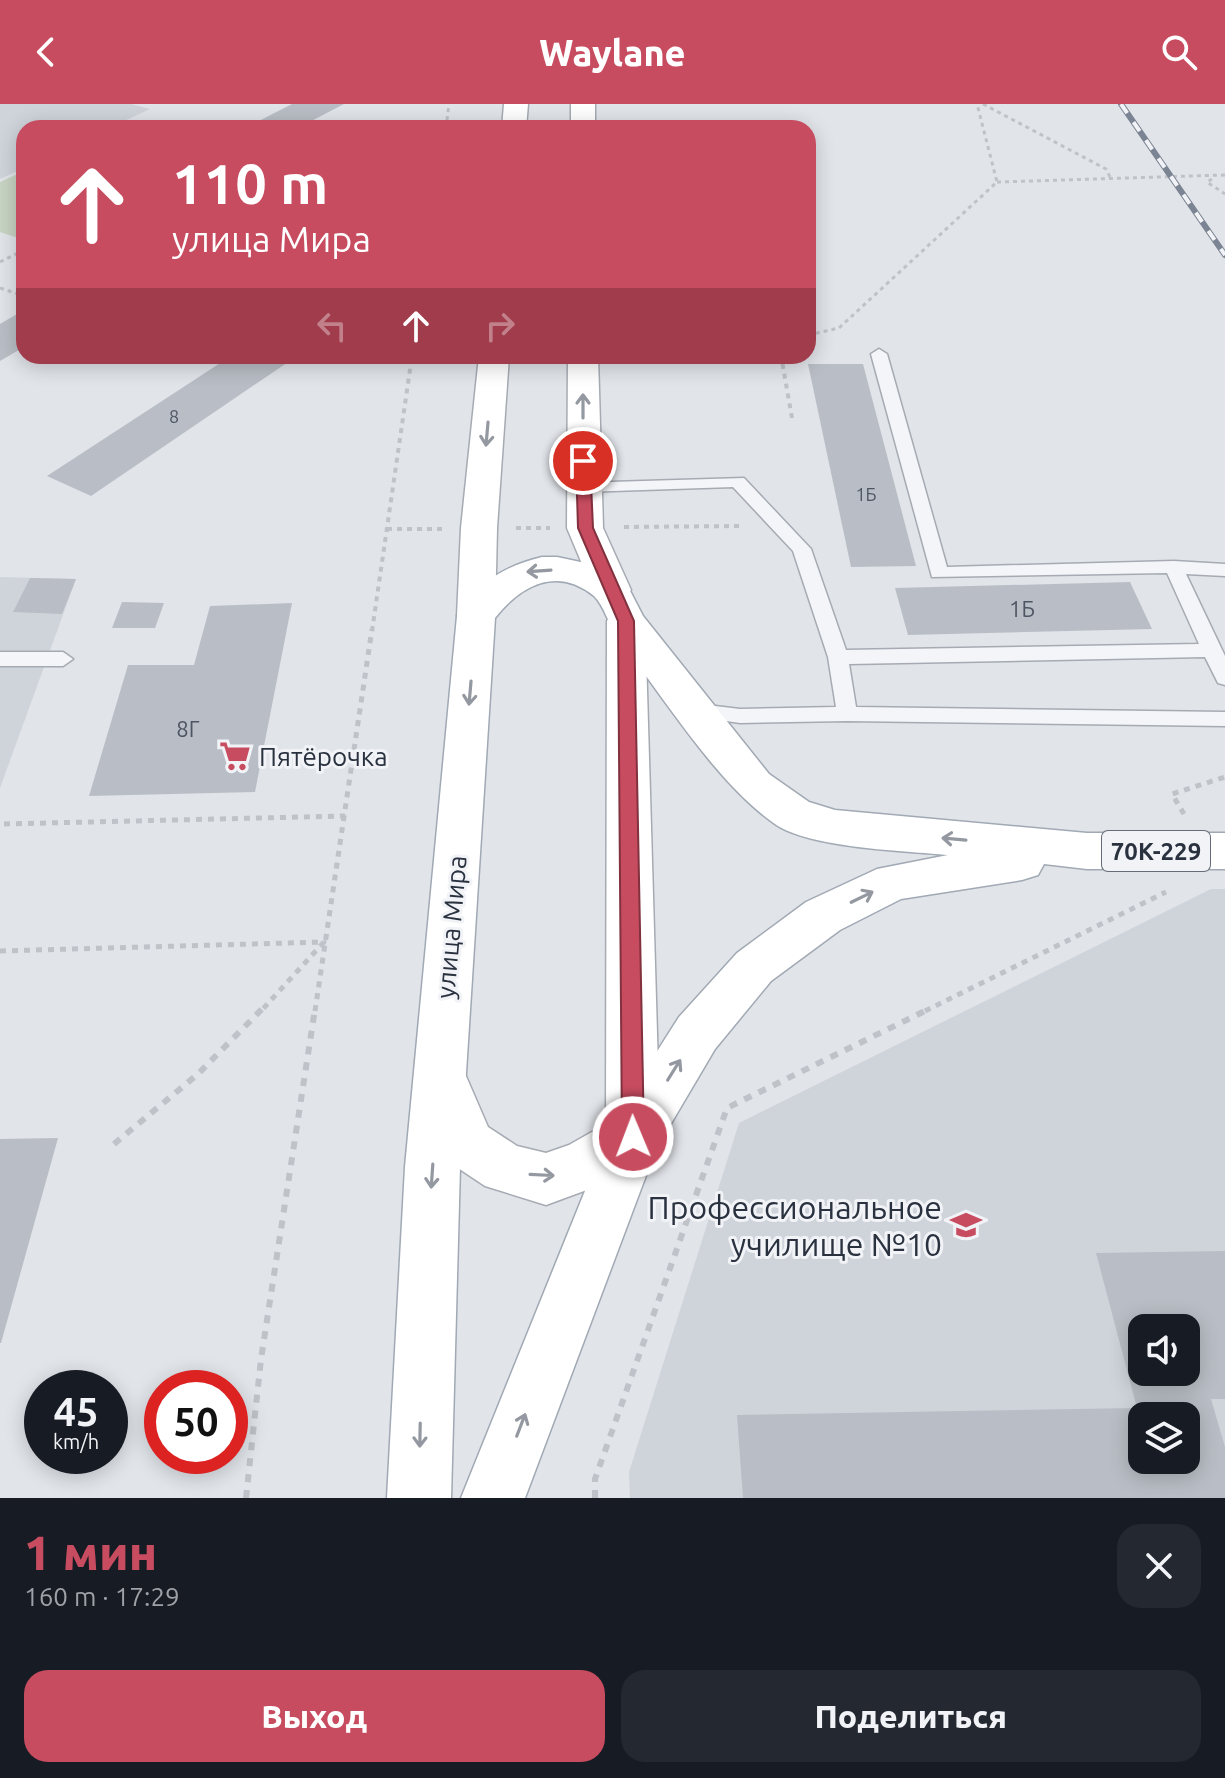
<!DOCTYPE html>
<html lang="ru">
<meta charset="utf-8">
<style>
body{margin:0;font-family:Ubuntu,sans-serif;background:#242831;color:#f1f3f6;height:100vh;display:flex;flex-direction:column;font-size:30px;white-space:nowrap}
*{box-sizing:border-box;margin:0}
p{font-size:26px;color:#9ea1a6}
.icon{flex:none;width:44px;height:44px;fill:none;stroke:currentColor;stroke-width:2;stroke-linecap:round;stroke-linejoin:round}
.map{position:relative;height:1394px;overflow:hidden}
.panel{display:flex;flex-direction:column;background:#171b24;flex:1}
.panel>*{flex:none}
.banner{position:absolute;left:16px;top:16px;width:800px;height:244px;border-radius:24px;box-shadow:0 4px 20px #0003;background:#c84c60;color:#fff;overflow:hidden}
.controls{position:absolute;left:1128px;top:1210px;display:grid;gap:16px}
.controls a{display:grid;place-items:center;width:72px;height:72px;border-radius:16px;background:#171b24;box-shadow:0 4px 20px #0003;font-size:40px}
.speed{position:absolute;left:24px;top:1266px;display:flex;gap:16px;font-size:40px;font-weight:700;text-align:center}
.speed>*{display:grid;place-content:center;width:104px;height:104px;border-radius:50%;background:#171b24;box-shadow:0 4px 20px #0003;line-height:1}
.speed small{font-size:20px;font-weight:400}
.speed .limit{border:12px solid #d22;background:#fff;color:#111}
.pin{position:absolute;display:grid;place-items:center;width:68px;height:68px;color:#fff;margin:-34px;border:4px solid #fff;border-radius:50%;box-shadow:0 2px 8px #0007}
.me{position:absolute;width:88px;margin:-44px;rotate:359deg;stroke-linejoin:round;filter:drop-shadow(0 0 6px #0008)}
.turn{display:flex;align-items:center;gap:28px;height:168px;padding:0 24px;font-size:36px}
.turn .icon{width:104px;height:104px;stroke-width:2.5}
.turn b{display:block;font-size:56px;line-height:68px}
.lanes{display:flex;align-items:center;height:76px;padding:0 24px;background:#0003;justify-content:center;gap:40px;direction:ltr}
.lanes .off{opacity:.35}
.round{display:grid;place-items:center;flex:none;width:84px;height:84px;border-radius:24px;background:#242831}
.head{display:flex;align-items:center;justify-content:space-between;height:136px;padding:0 24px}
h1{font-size:48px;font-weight:800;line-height:60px;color:#c84c60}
.button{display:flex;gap:16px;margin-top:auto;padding:16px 24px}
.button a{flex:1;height:92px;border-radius:24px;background:#c84c60;color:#fff;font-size:32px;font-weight:800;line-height:92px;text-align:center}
.button a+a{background:#242831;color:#f1f3f6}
header{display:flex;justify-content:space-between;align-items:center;height:104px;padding:0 24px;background:#c84c60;color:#fff;font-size:36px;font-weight:800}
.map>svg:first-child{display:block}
.built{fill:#cfd4db;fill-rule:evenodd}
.green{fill:#c7d3c3}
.building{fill:#b9bec6;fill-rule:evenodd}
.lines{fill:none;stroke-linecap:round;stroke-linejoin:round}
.service-casing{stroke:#a6abb3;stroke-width:3}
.secondary-casing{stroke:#a6abb3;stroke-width:3}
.primary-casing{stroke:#a1a9b4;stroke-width:3}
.path-far3{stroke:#bfc2c8;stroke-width:3;stroke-dasharray:4 4;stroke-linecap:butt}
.path-far2{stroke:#bfc2c8;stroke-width:4;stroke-dasharray:5 5;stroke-linecap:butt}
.path-far1{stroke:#bfc2c8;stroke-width:5;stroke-dasharray:6 6;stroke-linecap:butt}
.path{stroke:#bfc2c8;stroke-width:6;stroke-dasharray:8 8;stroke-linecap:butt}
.service{fill:#f4f5f8;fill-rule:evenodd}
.secondary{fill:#fff;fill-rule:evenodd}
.primary{fill:#fff;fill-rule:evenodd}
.rail-casing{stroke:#7b8492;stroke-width:6}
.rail{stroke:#f1f3f7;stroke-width:4;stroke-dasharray:11;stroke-linecap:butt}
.oneway{stroke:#9498a0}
.route{fill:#c84c60;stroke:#82313e;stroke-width:2}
.labels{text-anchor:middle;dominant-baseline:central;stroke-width:6;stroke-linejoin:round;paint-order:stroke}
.far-number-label{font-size:18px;fill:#4e5562}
.number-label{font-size:22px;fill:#4e5562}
.shield{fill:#f1f3f7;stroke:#666c77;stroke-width:2}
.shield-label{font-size:24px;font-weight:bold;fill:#2a3240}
.poi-label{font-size:26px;fill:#2a3240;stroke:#f1f3f7;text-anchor:start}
.street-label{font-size:26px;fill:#2a3240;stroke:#f1f3f7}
.near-poi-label{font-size:32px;fill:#2a3240;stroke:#f1f3f7;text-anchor:end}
</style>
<header><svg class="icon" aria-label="back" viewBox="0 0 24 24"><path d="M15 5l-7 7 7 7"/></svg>Waylane<svg class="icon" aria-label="search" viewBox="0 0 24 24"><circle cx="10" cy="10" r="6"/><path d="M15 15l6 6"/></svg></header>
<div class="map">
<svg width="1225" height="1394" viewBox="0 0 1225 1394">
<rect width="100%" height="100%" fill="#e1e4e9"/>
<g class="built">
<path d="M0 0H131L150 5 109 24H24V64L0 75Z"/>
<path d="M0 473 76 475 0 684Z"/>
<path d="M1211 785H1225V1394H630L629 1368 739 1019ZM1142 1224H1186V1268H1142ZM1142 1312H1186V1356H1142Z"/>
</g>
<path class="green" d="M24 67V129L15 133 0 128V78Z"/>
<g class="building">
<path d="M292 0H344L298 24H245Z"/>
<path d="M24 206V243L0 257V220Z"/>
<path d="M231 252H297L91 392 47 372Z"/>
<path d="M808 260H863L916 462 851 463Z"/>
<path d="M30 474 76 475 62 510 13 508Z"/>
<path d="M1130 478 1152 525 908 531 895 484Z"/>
<path d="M122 498 164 499 155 524H112Z"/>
<path d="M292 499 255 688 89 692 128 561H194L210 502Z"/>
<path d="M58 1034 1 1239H0V1035Z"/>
<path d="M1225 1147V1295H1211L1225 1343V1394H743L737 1311 1137 1304 1096 1149ZM1142 1224H1186V1268H1142ZM1142 1312H1186V1356H1142Z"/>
</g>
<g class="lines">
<defs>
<g id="service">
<path d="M879 245 887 250 947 463 1174 457 1225 460V472L1186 470 1225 552V581L1218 579 1205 553 849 560 856 603 1225 608V622L847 617 740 619 692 612 689 607 692 602 699 600 740 605 836 603 828 553 793 447 733 383 583 388 574 383 577 379 744 374 811 445 846 546 1199 540 1167 469 932 473 871 250Z"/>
<path d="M0 548H63L73 555 63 562H0Z"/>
</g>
<g id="secondary">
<path d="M504 0H528L526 24H502Z"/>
<rect x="571" y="0" width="24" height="24"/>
<path d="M479 252H509L497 424 495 512 490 521 476 525 462 521 457 512 461 424Z"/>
<path d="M568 252H598L603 424 631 486 625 495 612 498 599 495 593 486 567 424Z"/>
<path d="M626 504 640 508 645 517 660 1033 652 1051 603 1080 546 1101 485 1082 449 1058 415 972 423 956 441 949 459 956 488 1023 517 1042 546 1049 569 1041 606 1020 607 517 612 508Z"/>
</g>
<path id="primary" d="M542 453H557L590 460 625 477 643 512 769 670 809 698 835 706 1087 729H1225V765H1087L1044 760 1038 771 1022 776 901 795 840 826 771 877 715 945 656 1045 525 1394H461L614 1015 679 913 737 849 806 798 877 765 948 751C905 747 809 744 775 720 716 679 663 592 618 534 609 522 604 501 594 492 557 462 521 481 495 514L460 1063 451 1394H387L405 1063 457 512C478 479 504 462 542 453Z"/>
</defs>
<use href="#service" class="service-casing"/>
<use href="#secondary" class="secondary-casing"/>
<use href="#primary" class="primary-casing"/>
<g class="path-far3">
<path d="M983 0 1106 65 1111 75"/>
<path d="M446 24 449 0"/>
<path d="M1212 75 1207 78 1225 90"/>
<path d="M997 78 1225 71"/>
<path d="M0 158 24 146"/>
<path d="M0 184 24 192"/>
<path d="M808 231 839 224 997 78 977 0"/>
</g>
<g class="path-far2">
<path d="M808 231 816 229"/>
<path d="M787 252 782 257 792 314"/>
<path d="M624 423 742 422"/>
<path d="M516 424H550"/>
<path d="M387 425H442"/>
<path d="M372 527 412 252"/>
</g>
<g class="path-far1">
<path d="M1184 710 1172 690 1225 673"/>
<path d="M4 720 345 712"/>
<path d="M0 847 324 838 261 907"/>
<path d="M315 907 372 525"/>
<path d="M925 907 1166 788"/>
</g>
<g class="path">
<path d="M114 1040 198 970 262 905"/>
<path d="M246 1394 261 1255 315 905"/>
<path d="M595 1394V1375L727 1004 929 905"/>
</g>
<use href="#service" class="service"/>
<use href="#secondary" class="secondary"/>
<use href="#primary" class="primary"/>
<defs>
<path id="rail" d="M1121 0 1225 151"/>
</defs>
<use href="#rail" class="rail-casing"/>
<use href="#rail" class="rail"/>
</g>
<defs><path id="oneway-shaft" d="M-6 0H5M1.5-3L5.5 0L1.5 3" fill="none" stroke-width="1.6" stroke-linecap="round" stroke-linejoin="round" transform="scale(2)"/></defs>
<g class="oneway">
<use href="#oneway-shaft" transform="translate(583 302) rotate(-90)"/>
<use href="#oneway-shaft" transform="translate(487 330) rotate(95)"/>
<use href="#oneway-shaft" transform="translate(539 467) rotate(176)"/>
<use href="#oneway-shaft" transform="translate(470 589) rotate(95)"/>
<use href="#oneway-shaft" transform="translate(954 735) rotate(-175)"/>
<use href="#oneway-shaft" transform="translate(862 793) rotate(-26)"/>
<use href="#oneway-shaft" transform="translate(674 966) rotate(-58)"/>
<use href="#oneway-shaft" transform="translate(542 1071) rotate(3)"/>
<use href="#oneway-shaft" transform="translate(432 1072) rotate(94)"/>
<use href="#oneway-shaft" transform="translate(521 1321) rotate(-69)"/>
<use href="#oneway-shaft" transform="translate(420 1331) rotate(91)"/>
</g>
<path class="route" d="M583 353 590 357 593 424 634 517 644 1033 641 1040 633 1043 625 1040 622 1033 618 517 578 424 576 357Z"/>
<defs>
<symbol id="supermarket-bare" viewBox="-9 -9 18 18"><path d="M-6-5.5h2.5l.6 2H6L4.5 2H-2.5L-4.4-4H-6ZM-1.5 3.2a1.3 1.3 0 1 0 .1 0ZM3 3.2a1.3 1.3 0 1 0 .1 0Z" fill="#c84c60" stroke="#f1f3f7" stroke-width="2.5" paint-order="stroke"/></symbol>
<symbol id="university-bare" viewBox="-9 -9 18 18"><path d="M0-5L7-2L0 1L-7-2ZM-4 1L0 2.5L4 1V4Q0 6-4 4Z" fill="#c84c60" stroke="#f1f3f7" stroke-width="2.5" paint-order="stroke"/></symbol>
</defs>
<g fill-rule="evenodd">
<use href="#supermarket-bare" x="213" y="630" width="44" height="44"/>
<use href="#university-bare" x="944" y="1099" width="44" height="44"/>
</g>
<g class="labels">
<g class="far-number-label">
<text x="174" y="312">8</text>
<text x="866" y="390">1Б</text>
</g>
<g class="number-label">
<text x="1022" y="504">1Б</text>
<text x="188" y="624">8Г</text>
</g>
<rect class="shield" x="1102" y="727" width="108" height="40" rx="6"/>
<g class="shield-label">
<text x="1156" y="747">70К-229</text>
</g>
<g class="poi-label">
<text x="259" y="652">Пятёрочка</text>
</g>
<g class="street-label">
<text transform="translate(451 823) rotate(-85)">улица Мира</text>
</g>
<g class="near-poi-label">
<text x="942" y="1103">Профессиональное<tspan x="942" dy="37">училище №10</tspan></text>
</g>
</g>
</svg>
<div class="controls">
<a><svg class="icon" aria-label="sound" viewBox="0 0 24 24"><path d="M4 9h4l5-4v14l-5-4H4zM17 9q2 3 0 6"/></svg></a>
<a><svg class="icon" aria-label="layers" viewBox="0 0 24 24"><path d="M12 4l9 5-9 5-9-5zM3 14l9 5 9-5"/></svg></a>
</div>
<div class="speed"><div>45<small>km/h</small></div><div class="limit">50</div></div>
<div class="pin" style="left:583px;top:357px;background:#d93025"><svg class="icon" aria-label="arrive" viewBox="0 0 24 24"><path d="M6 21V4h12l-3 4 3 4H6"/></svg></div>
<svg class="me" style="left:633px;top:1033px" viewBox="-20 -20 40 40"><circle r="17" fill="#c84c60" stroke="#fff" stroke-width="3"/><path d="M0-11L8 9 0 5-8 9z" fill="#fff"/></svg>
<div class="banner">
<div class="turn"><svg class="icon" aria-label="ahead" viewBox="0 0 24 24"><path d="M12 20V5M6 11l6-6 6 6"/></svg><div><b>110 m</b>улица Мира</div></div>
<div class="lanes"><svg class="icon off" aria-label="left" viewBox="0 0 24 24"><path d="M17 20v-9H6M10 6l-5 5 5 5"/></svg><svg class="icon" aria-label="ahead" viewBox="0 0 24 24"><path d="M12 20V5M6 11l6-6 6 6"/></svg><svg class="icon off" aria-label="right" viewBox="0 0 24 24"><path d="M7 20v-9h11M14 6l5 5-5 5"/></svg></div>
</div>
</div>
<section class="panel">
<div class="head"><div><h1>1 мин</h1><p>160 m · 17:29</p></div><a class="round"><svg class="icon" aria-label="close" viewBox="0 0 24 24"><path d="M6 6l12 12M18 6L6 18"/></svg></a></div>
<div class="button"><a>Выход</a><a>Поделиться</a></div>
</section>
